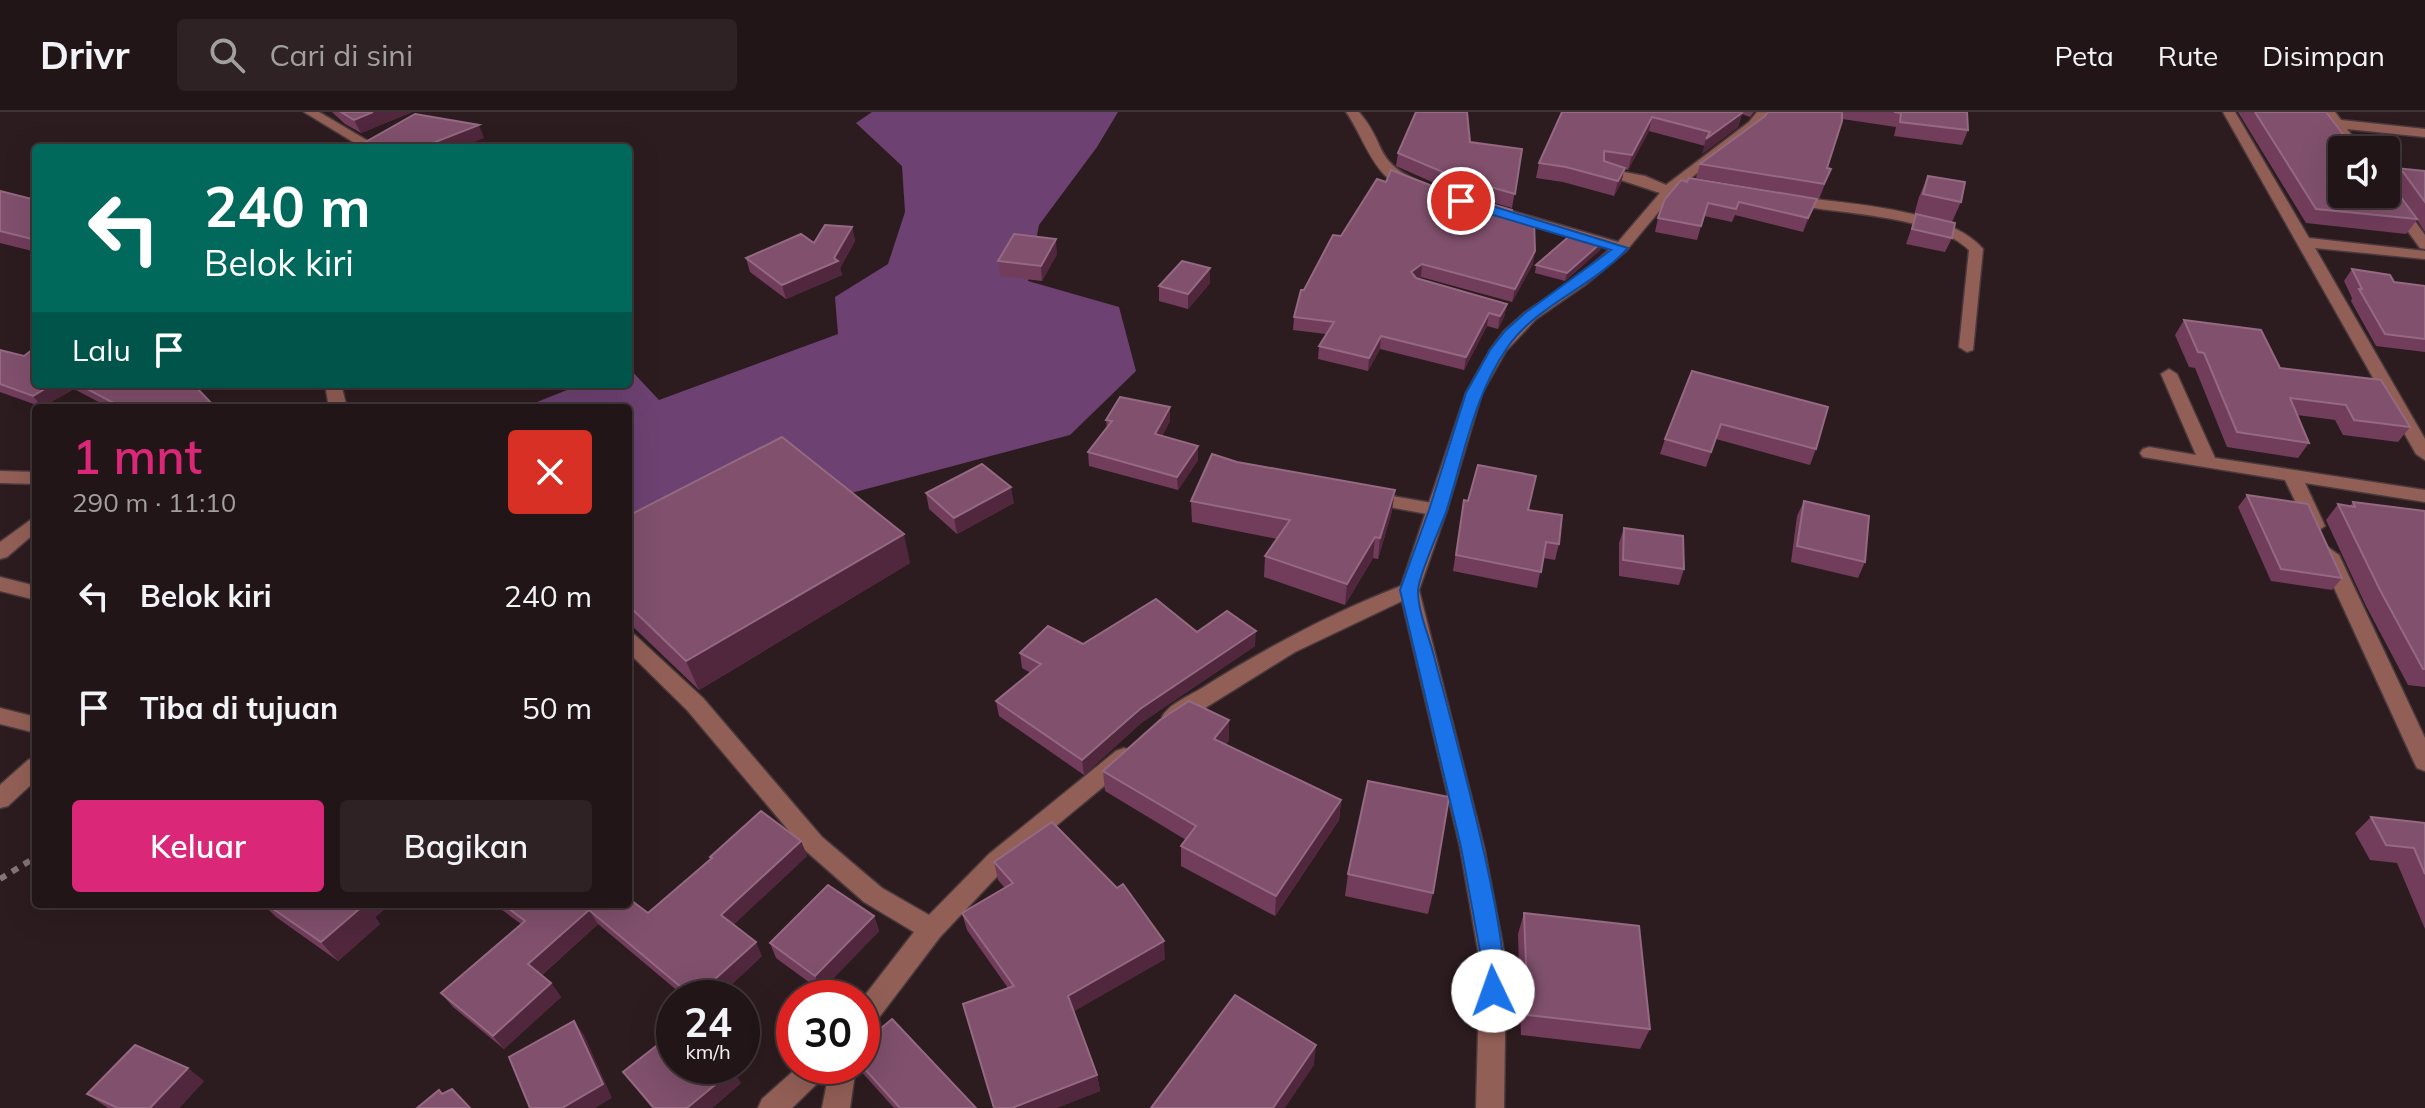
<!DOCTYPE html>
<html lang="id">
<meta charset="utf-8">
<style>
body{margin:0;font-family:Mulish,sans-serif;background:#2e2224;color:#f1f3f6;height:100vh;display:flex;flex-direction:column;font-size:30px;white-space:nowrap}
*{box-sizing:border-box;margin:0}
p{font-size:26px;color:#a29fa1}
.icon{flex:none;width:44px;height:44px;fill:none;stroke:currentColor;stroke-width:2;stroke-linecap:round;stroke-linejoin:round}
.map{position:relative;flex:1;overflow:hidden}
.side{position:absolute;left:32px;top:292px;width:600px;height:504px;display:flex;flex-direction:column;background:#221517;border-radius:8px;box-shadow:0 8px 32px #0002,0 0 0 2px #3f3436}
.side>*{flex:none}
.hud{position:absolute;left:32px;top:32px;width:600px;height:244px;border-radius:8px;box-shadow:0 8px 32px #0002,0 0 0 2px #3f3436;background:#00695c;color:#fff;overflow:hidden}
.fabs{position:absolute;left:2328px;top:24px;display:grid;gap:16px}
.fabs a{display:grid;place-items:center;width:72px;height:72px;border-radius:8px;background:#221517;box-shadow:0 8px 32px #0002,0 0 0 2px #3f3436;font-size:40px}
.speed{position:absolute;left:656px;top:868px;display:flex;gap:16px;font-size:40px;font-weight:700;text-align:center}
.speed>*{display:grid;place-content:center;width:104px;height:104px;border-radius:50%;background:#221517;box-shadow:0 8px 32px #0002,0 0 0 2px #3f3436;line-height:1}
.speed small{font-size:20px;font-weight:400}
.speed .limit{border:12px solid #d22;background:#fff;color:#111}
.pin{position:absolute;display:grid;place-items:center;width:68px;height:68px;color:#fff;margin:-34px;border:4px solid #fff;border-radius:50%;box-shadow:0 2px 8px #0007}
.me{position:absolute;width:88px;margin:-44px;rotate:357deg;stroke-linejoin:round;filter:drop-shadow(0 0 6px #0008)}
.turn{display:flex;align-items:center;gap:28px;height:168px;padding:0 40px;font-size:36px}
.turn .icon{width:104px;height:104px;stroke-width:2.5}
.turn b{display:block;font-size:56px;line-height:68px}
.then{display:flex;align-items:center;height:76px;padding:0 40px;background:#0003;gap:16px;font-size:30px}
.round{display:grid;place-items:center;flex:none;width:84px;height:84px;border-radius:8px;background:#2e2224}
.overview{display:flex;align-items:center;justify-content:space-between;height:136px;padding:0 40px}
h1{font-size:48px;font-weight:600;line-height:60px;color:#db2777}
.primary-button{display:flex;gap:16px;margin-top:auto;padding:16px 40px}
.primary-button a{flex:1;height:92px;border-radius:8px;background:#db2777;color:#fff;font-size:32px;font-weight:600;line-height:92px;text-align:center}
.primary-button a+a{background:#2e2224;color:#f1f3f6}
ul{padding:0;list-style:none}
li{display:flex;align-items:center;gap:24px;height:112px;padding:0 40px}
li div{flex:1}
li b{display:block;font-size:30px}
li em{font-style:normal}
header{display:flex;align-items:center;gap:48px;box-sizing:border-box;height:112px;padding:0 40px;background:#221517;border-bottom:2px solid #3f3436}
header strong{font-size:38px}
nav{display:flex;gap:44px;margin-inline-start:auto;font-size:28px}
.search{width:560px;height:72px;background:#2e2224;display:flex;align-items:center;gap:20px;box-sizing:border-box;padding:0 28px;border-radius:8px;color:#a29fa1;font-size:30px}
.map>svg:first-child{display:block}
.water{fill:#6d4272}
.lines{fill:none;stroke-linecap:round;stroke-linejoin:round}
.lane-casing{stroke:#4a3a3d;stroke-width:3}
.street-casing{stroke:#4a3a3d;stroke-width:3}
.path{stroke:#847577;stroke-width:6;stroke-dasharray:7 7;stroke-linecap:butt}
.lane{fill:#925f56;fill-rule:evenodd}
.street{fill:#925f56;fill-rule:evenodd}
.wall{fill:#713d5b}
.shaded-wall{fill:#50273c}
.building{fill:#80506c;stroke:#946981;stroke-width:2}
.route{fill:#1a73e8;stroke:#114b97;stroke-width:2}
</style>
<header>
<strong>Drivr</strong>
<div class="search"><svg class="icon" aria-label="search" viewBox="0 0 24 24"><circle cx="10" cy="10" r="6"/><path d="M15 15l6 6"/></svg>Cari di sini</div>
<nav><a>Peta</a><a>Rute</a><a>Disimpan</a></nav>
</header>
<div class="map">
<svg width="2425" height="996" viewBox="0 0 2425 996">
<rect width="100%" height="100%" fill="#2d1c1f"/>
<path class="water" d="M872 0H1118L1097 35 1039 113 1028 169 1119 195 1136 259 1070 323 806 393 628 416V296H522L582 272H628V255L659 288 838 222 835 185 888 152 905 100 902 54 856 11Z"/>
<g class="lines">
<defs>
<path id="lane" d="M1369 380 1438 392 1447 398 1438 404 1362 390 1360 386 1362 382Z"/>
<g id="street">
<path d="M304 0H319L380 36H363Z"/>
<path d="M1346 0H1359C1388 34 1372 48 1420 70V76C1377 81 1365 25 1346 0Z"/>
<path d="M1757 0H1769L1759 16 1681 73 1626 139 1585 173 1536 207 1506 239 1482 281 1447 398 1419 478 1484 735 1506 850 1504 996H1476L1480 850 1460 735 1402 489 1295 540 1181 611 1173 613 1165 611 1162 605C1169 592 1189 584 1202 576 1266 536 1331 501 1401 474L1466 281 1490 238 1504 219 1524 201 1575 167 1610 137 1482 99V93H1492L1618 130 1660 81 1603 62V56L1645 64 1666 73 1749 10Z"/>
<path d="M2223 0H2235L2309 126 2425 139V147L2315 136 2425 327V348L2416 342Z"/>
<path d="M2322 0H2335L2341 8 2425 17V25L2347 17 2363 38H2349Z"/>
<path d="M2386 75 2391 76 2425 123V137L2420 136 2381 82H2386Z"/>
<path d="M1789 84C1840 91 1950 96 1983 137L1973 238 1967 240 1959 235 1969 138C1933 102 1833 102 1784 91V85Z"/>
<path d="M2169 257 2177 262 2215 346 2425 378V390L2305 371 2325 414 2316 420 2307 414 2285 368 2143 345 2140 341 2143 337 2149 335 2196 343 2161 262Z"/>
<path d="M325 272H341L347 296H329Z"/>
<path d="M0 359 36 360V372L0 371Z"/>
<path d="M36 404V420L7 445 0 447V430Z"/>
<path d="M2329 436 2339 443 2425 626V659L2417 656 2414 650 2319 443Z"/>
<path d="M0 465 36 474V488L0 479Z"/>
<path d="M628 520 635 523 703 586 822 725 882 776 929 803 989 742 1116 639 1124 636 1132 639 1135 645 1132 651 1005 756 940 825 871 916 862 919V887L914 820 864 790 806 739 687 598 628 540Z"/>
<path d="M0 596 36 605V621L0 612Z"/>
<path d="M36 645V668L8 694 0 696V673L28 648Z"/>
<path d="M799 954H856L850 996H822L829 960 792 996H758L762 987Z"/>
</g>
</defs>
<use href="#lane" class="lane-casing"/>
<use href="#street" class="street-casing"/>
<path class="path" d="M0 767 36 745"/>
<use href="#lane" class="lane"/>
<use href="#street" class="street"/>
</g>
<g class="wall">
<path d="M332 0H412L361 21 345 12Z"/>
<path d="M1562 0H1754L1750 5 1742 2 1738 15 1702 42 1705 34 1649 19 1628 58 1624 57 1621 71 1614 84 1563 70 1536 66 1539 51Z"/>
<path d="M1768 0H1967L1968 18 1962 33 1894 24 1896 15 1842 7 1827 56 1831 57 1819 87 1696 66 1700 52 1765 4Z"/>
<path d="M2238 0H2326L2342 82 2386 55 2425 59V120L2417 108 2406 122 2306 111Z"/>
<path d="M1470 30 1522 37 1512 96 1450 78 1396 54 1398 41Z"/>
<path d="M1928 64 1961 90 1952 110V126L1945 140 1906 132 1916 103H1914L1919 85Z"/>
<path d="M1386 70 1511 107 1533 152 1512 190 1421 165 1419 167 1507 192 1504 205 1498 217 1487 214 1464 258 1380 237 1368 259 1318 247 1319 234 1326 222 1293 218 1294 205 1304 178 1341 124Z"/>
<path d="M1687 70 1817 87 1803 120 1735 103 1732 110 1704 104 1697 128 1655 120 1658 106Z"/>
<path d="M0 79 36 88V140L0 131Z"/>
<path d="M852 115 855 129 840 156 842 163 786 187 750 160 746 146 814 131Z"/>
<path d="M1602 130 1600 138 1565 169 1535 161 1536 153Z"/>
<path d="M1057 142 1042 169 1000 164 998 149Z"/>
<path d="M2352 157 2394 170 2425 174V240L2376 234 2351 189 2352 186 2344 169Z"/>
<path d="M1210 171 1188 197 1159 189V174Z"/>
<path d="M2184 208 2280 256 2410 315 2398 330 2343 323 2335 308 2297 303 2309 331 2298 346 2227 335 2195 256 2189 255 2175 223Z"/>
<path d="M0 238 36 272H193L216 296H110L74 277 42 295 0 280Z"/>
<path d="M1692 259 1816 337 1810 353 1716 327 1706 355 1660 342 1665 327Z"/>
<path d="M1170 295V309L1162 324 1198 348 1178 378 1089 354 1088 340 1107 316 1106 308Z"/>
<path d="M926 381 1014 391 957 422 929 397Z"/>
<path d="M2247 383 2342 466 2332 478 2271 469 2238 395Z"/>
<path d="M1464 388 1528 398 1559 432 1555 448 1543 446 1537 476 1453 459Z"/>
<path d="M1191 389 1392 399 1378 447 1373 446 1345 493 1264 465 1265 444 1277 427 1192 410Z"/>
<path d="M1804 389 1865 450 1858 466 1791 450 1797 404Z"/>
<path d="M2353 390 2425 399V575L2408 573 2366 494 2326 408 2338 392 2350 394Z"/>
<path d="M628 404 910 451 699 578 628 510Z"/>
<path d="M1624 416 1684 457 1679 473 1619 464V431Z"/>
<path d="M1197 520 1255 534 1141 611 1084 663 999 604 996 589 1031 561 1022 556 1020 541 1083 532Z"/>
<path d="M1229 608V628L1226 632 1341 688 1339 708 1275 804 1181 754V734L1186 728 1105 679 1103 659Z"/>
<path d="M2371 705 2425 711V817L2397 751 2370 748 2355 721Z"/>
<path d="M801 729 807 744 734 812 762 844 717 886H686L598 812 542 863 551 871 561 885 504 937 453 895 441 881 521 812 498 795 496 792H628L648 801 711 747 710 745Z"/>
<path d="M994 750 1165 847 1074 899 1097 963 1100 979 1056 996H994L1008 876 967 818 962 801 1005 776 998 768Z"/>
<path d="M1348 762 1433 781 1428 802 1345 784Z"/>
<path d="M263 792H391L375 805 380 812 338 849 276 805Z"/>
<path d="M1524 801 1650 917 1640 937 1521 923 1518 822Z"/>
<path d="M874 804 879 819 821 879 776 846 770 831Z"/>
<path d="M857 954H862L976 996H894L859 957Z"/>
<path d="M623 960 741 971 712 996H652Z"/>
<path d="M204 969 179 996H108L87 982Z"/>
</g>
<g class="shaded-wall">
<path d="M373 0H412L361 21 354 8Z"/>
<path d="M1742 1 1738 15 1702 42 1706 27Z"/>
<path d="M1652 5 1649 19 1628 58 1632 43Z"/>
<path d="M479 13 484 26 460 36H420Z"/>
<path d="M1625 56 1621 71 1614 84 1618 69Z"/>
<path d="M1817 87 1812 100 1803 120 1808 106Z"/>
<path d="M852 115 855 129 840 156 842 163 786 187 782 173 834 146Z"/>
<path d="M1056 127 1057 142 1042 169 1041 154Z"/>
<path d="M1602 130 1600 138 1565 169 1567 161Z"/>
<path d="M1535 139 1533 152 1512 190 1515 177Z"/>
<path d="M1422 152 1421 165 1409 173 1411 160Z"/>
<path d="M1210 156V171L1188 197V182Z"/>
<path d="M1507 192 1504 205 1498 217 1500 204Z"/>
<path d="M1489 201 1487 214 1464 258 1466 245Z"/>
<path d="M1381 224 1380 237 1368 259 1369 246Z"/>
<path d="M53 272H71L74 277 42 295 33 284Z"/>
<path d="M379 272H405L381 277Z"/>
<path d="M1170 295V309L1155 336V322Z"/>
<path d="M1198 334V348L1178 378 1177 365Z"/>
<path d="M1011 375 1014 391 957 422 954 406Z"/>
<path d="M1395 378 1392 399 1378 447 1380 426Z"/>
<path d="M904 422 910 451 699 578 686 549Z"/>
<path d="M1375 425 1373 446 1345 493 1347 472Z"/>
<path d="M1256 519 1255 534 1141 611 1084 663 1082 648 1140 597Z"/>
<path d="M1229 608V628L1214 647V627Z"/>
<path d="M1341 688 1339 708 1275 804 1276 784Z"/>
<path d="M801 729 807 744 729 817 721 803Z"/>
<path d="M361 792H391L375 805 380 812 338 849 321 830Z"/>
<path d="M589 798 598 812 538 866 528 852Z"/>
<path d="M874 804 879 819 821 879 815 864Z"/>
<path d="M1164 829 1165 847 1071 901 1068 884Z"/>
<path d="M756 830 762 844 717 886H694Z"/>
<path d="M551 871 561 885 504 937 493 924Z"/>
<path d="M574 909 584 923 612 986 595 996H562Z"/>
<path d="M1316 933 1314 953 1285 996H1273Z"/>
<path d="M188 956 204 969 179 996H150Z"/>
<path d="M733 958 741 971 712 996H687Z"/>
<path d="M1097 963 1100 979 1056 996H1012Z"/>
</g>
<g class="building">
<path d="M341 0H373L354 8Z"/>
<path d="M1416 0H1467L1470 30 1522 37 1515 82 1452 64 1398 41Z"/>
<path d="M1562 0H1740L1742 1 1706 27 1710 20 1652 5 1632 43 1604 39V49L1625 56 1618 69 1566 55 1539 51Z"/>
<path d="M1768 0H1842V9L1827 56 1831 57 1824 72 1700 52 1765 4Z"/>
<path d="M1894 0H1967L1968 18 1900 10 1901 1Z"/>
<path d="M2255 0H2326L2355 38H2342V82H2386V55L2425 59V90L2403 60 2394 58 2389 69 2417 107 2316 97Z"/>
<path d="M415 2 479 13 420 36H355Z"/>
<path d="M1391 58 1440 77 1512 98 1511 107 1534 109 1535 139 1515 177 1422 152 1411 160 1416 166 1507 192 1500 204 1489 201 1466 245 1381 224 1369 246 1319 234 1334 210 1294 205 1301 178H1304L1333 123 1341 124 1377 67 1386 70Z"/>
<path d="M1928 64 1965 70 1961 90 1923 82Z"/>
<path d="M1689 66 1817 87 1808 106 1739 90 1736 97 1708 91 1701 114 1658 106 1665 87 1681 68 1687 70Z"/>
<path d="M0 79 36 88V128L0 119Z"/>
<path d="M1916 102 1955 111 1952 126 1912 117Z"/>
<path d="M825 113 852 115 834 146 838 149 782 173 746 146 801 122 814 131Z"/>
<path d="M1573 121 1602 130 1567 161 1536 153Z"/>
<path d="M1014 122 1056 127 1041 154 998 149Z"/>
<path d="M1182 149 1210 156 1188 182 1159 174Z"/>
<path d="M2352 157 2390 163 2394 170 2425 174V227L2385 222 2359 177H2362Z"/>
<path d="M2184 208 2261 218 2280 256 2381 268 2410 315 2354 308 2346 293 2290 286 2309 331 2237 320 2204 241 2198 240Z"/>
<path d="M36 235V272H53L33 284 0 272V238L24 244Z"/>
<path d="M1692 259 1828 295 1816 337 1721 312 1711 340 1665 327Z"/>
<path d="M78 272H193L216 296H123Z"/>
<path d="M1120 285 1170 295 1155 322 1198 334 1177 365 1088 340 1112 309 1106 308Z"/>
<path d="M782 325 904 422 686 549 628 493V404Z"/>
<path d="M1212 342 1237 350 1395 378 1380 426 1375 425 1347 472 1265 444 1290 408 1191 389Z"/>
<path d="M982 352 1011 375 954 406 926 381Z"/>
<path d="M1478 353 1536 364 1528 398 1562 403 1559 432 1546 430 1541 460 1456 443 1464 388 1468 389Z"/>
<path d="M2247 383 2308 392 2342 466 2281 457Z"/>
<path d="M1804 389 1869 404 1865 450 1797 434Z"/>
<path d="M2353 390 2425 399V557H2423L2380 478 2338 392 2355 395Z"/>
<path d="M1624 416 1683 424 1684 457 1623 448Z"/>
<path d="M1156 487 1197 520 1227 499 1256 519 1140 597 1082 648 996 589 1041 552 1020 541 1048 514 1083 532Z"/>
<path d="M1189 589 1229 608 1214 627 1341 688 1276 784 1181 734 1196 714 1103 659 1160 608Z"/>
<path d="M1368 669 1449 685 1433 781 1348 762Z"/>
<path d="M761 699 801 729 721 803 756 830 694 886 589 798 528 852 551 871 493 924 441 881 525 809 503 792H628V786L648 801 712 746 710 745Z"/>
<path d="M2371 705 2425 711V762L2414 736 2386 733Z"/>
<path d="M1052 710 1117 776 1123 772 1164 829 1068 884 1097 963 1012 996H994L963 892 1014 874 962 801 1013 771 994 750Z"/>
<path d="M828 773 874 804 815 864 770 831Z"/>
<path d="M266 792H363L364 793 321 830Z"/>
<path d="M1524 801 1639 814 1650 917 1528 903Z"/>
<path d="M1235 883 1316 933 1273 996H1151Z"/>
<path d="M892 907 976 996H900L862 954V932Z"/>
<path d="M574 909 603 972 562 996H530L509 945Z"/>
<path d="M674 920V954H730L733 958 687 996H654L623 960Z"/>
<path d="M135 933 188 956 150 996H118L87 982Z"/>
<path d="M452 977 470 996H417L439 978 442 982Z"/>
</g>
<path class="route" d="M1456 86H1466L1628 136C1593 175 1536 193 1507 236 1473 285 1464 345 1446 400 1440 417 1418 464 1418 479 1418 500 1429 524 1434 544 1448 599 1519 847 1501 886L1493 889 1485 886 1482 879V850L1461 735 1400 478 1429 398 1466 281 1490 238 1505 219 1525 201 1611 138 1456 92Z"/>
</svg>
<div class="fabs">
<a><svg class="icon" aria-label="sound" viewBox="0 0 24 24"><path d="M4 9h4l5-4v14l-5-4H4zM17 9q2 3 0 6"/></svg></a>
</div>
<div class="speed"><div>24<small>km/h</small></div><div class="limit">30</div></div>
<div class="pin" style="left:1461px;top:89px;background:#d93025"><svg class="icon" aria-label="arrive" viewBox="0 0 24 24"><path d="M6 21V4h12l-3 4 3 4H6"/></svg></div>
<svg class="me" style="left:1493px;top:879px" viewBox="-20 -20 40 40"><circle r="19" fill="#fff"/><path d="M0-13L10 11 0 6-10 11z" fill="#1a73e8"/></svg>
<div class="hud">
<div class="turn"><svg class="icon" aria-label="left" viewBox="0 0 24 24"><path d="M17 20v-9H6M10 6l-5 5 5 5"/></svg><div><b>240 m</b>Belok kiri</div></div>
<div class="then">Lalu<svg class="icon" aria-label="arrive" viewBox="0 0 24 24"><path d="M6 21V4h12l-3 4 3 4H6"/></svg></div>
</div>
<section class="side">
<div class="overview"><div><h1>1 mnt</h1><p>290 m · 11:10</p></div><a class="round" style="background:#d93025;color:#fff"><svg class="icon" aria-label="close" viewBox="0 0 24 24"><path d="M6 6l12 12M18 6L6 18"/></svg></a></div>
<ul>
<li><svg class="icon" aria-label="left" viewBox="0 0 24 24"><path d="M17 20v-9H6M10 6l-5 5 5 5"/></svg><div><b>Belok kiri</b></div><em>240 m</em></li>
<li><svg class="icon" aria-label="arrive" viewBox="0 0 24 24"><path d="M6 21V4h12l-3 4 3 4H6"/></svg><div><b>Tiba di tujuan</b></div><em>50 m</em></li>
</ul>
<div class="primary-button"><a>Keluar</a><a>Bagikan</a></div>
</section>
</div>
